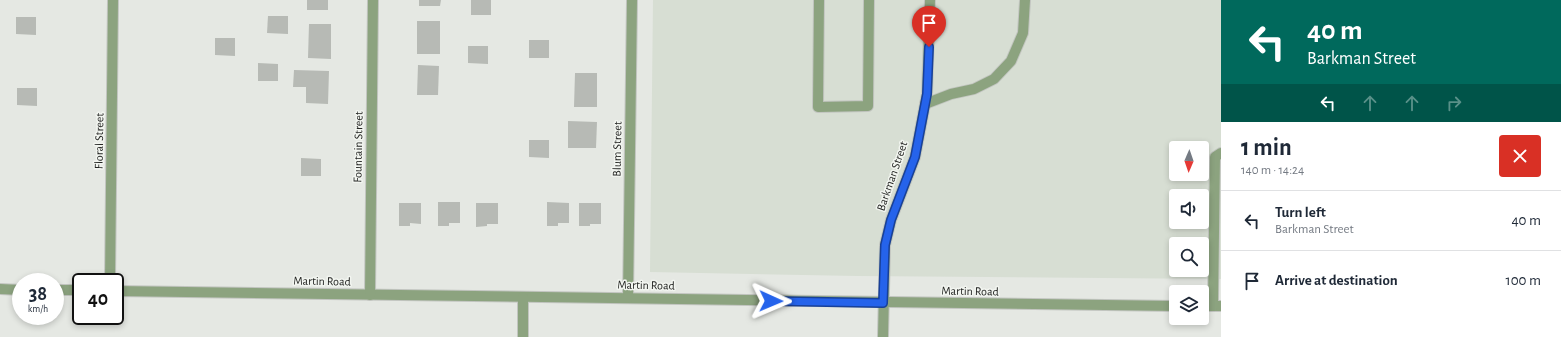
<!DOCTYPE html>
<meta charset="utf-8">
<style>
body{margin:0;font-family:"Alegreya Sans",sans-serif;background:#f6f6f7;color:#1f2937;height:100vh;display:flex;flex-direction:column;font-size:15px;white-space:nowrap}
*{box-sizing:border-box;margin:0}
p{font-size:13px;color:#747a83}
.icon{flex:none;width:22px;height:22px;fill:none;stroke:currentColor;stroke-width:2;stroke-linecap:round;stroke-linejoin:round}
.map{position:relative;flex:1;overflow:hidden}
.panel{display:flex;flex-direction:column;background:#fff;width:340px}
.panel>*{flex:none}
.guide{background:#00695c;color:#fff;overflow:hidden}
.needle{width:26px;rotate:182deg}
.tools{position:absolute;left:1169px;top:141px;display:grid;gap:8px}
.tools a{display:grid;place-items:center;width:40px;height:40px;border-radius:4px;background:#fff;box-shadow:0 2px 6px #0003;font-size:20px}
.speed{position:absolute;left:12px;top:273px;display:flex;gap:8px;font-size:20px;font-weight:700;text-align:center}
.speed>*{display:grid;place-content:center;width:52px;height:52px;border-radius:50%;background:#fff;box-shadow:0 2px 6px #0003;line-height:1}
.speed small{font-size:10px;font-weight:400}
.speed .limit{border:2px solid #111;border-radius:6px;background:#fff;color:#111}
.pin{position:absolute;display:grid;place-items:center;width:34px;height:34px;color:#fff;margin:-41px -17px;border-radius:50% 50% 50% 0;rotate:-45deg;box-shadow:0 0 4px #0007}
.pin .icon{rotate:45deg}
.me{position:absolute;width:44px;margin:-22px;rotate:91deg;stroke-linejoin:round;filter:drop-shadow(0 0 3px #0008)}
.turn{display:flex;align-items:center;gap:14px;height:84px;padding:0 20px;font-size:18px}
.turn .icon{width:52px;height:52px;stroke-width:2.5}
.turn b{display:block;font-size:28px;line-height:34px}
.lanes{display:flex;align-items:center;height:38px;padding:0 20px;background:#0003;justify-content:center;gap:20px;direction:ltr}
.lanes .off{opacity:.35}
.round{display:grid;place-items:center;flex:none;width:42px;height:42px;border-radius:4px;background:#f6f6f7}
.summary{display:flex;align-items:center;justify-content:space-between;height:68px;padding:0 20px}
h1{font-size:24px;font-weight:700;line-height:30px}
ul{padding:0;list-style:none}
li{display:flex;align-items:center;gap:12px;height:60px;padding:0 20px;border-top:1px solid #e0e1e3}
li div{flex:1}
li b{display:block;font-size:15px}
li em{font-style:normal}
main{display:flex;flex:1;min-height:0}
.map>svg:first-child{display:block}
.built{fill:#d7ded3;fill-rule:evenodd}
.building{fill:#b7bab5}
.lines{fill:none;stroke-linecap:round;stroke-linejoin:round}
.minor-casing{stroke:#c2c5c0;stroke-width:12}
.minor{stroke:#8ca37f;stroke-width:10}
.route-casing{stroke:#184099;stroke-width:10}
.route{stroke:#2563eb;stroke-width:7}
.labels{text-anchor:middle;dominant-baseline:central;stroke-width:3;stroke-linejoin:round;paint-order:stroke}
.street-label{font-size:12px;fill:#232422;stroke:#f2f5f0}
</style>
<main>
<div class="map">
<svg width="1221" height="337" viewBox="0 0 1221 337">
<rect width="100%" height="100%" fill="#e5e8e3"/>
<path class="built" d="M653 0H1221V279L858 276 650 272ZM1176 148H1202V174H1176ZM1176 196H1202V222H1176ZM1176 244H1202V270H1176Z"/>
<g class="building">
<rect x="307" y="0" width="21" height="10"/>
<path d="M419 0H441L440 6H419Z"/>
<rect x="471" y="0" width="20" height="15"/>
<path d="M268 16H288V34L267 33Z"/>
<path d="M16 17H36V35L16 34Z"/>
<rect x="417" y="21" width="23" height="33"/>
<path d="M309 24H331V59L308 58Z"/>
<path d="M215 38H235V56L215 55Z"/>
<rect x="529" y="40" width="20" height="18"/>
<path d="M468 46H488V64L468 63Z"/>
<path d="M258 63 278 64V81H258Z"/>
<path d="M418 65 439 66 438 95H417Z"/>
<path d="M294 70 329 71 328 104 306 103V87H293Z"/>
<path d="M575 73H597V107H574Z"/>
<path d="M17 88H37V106L17 105Z"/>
<path d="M568 121 597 122 596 148H568Z"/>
<path d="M529 140H549V158L529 157Z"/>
<path d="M301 158 321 159V176H301Z"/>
<path d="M438 202H460V223H449V226H438Z"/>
<path d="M547 202 569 203V223H558V226H547Z"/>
<path d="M399 203H421V224L410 223V226H399Z"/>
<path d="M476 203H498V224H487V226L476 227Z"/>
<path d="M579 203H601V224H590V226H579Z"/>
</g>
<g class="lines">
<defs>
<g id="minor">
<path d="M819 0 818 107 868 106 869 0"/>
<path d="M925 104 951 94 974 89 994 79 1011 61 1023 33 1025 0"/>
<path d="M110 282 113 0"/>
<path d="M0 289 21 290"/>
<path d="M55 290H81"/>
<path d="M115 291 1176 306"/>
<path d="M370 295 373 0"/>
<path d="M628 298 632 0"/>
<path d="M1202 306H1221"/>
<path d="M1213 306 1215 157 1221 153"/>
<path d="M523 337V297"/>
<path d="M883 337 885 245 891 220 915 157 927 94 930 0"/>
</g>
</defs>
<use href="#minor" class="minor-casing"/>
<use href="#minor" class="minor"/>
</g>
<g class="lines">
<defs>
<path id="route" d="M771 301 883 303 885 245 891 220 915 157 927 94 929 47"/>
</defs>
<use href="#route" class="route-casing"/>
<use href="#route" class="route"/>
</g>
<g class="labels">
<g class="street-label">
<text transform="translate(99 141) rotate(-89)">Floral Street</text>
<text transform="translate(358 147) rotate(-89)">Fountain Street</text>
<text transform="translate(617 149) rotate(-89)">Blum Street</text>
<text transform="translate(892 176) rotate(-71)">Barkman Street</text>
<text transform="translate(322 281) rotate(1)">Martin Road</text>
<text transform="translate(646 285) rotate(1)">Martin Road</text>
<text transform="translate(970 291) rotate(1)">Martin Road</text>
</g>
</g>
</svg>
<div class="tools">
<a><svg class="needle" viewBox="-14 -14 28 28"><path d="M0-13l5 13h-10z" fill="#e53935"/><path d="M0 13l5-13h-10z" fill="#747a83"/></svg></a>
<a><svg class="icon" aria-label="sound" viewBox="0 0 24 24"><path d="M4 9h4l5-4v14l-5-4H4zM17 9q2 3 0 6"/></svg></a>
<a><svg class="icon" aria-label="search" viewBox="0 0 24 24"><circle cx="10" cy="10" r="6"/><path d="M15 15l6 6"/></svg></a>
<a><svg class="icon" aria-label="layers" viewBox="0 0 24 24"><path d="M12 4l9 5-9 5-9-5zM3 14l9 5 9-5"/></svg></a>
</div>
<div class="speed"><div>38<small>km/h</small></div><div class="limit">40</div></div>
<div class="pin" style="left:929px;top:47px;background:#d93025"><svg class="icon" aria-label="arrive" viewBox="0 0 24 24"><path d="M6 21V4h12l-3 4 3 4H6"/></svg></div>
<svg class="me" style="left:771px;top:301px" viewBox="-20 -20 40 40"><path d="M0-17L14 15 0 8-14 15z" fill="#2563eb" stroke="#fff" stroke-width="4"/></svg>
</div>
<section class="panel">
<div class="guide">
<div class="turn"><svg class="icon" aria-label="left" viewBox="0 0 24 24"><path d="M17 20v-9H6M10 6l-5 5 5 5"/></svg><div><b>40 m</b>Barkman Street</div></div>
<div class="lanes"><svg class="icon" aria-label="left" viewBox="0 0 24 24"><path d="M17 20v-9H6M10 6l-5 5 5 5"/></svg><svg class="icon off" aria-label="ahead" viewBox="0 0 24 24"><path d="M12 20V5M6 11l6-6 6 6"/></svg><svg class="icon off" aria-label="ahead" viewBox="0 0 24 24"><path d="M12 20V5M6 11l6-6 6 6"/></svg><svg class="icon off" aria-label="right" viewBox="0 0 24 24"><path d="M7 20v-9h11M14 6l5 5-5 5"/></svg></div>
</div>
<div class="summary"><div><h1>1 min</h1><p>140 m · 14:24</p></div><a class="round" style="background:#d93025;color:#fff"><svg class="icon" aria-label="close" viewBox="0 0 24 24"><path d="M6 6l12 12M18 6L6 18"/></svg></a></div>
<ul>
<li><svg class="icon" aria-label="left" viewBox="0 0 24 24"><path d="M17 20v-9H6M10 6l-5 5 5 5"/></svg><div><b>Turn left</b><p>Barkman Street</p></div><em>40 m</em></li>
<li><svg class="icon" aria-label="arrive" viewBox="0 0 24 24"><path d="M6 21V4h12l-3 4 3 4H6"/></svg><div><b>Arrive at destination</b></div><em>100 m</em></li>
</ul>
</section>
</main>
